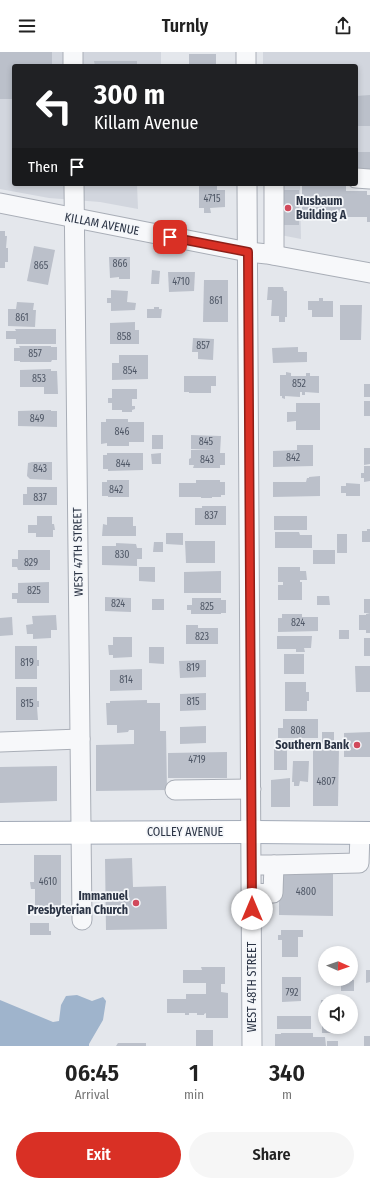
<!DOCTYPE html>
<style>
body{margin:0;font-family:"Fira Sans Condensed",sans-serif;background:#f6f6f6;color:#222;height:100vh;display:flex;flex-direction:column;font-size:15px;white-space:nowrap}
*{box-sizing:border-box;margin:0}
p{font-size:13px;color:#767676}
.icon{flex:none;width:22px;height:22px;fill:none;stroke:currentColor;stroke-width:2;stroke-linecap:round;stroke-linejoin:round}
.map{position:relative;height:994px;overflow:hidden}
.sheet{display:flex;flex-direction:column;background:#fff;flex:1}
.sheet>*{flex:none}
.hud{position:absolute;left:12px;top:12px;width:346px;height:122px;border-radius:4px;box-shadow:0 2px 6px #0003;background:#202124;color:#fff;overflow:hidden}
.needle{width:26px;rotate:92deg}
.controls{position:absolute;left:318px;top:894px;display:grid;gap:8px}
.controls a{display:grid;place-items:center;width:40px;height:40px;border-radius:50%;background:#fff;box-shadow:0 2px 6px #0003;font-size:20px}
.pin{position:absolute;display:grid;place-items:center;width:34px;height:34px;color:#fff;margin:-17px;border-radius:8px;box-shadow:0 2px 6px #0006}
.me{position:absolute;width:44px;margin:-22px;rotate:0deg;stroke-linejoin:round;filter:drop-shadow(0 0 3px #0008)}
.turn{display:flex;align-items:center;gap:14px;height:84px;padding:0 16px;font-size:18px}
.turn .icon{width:52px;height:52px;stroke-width:2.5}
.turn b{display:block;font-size:28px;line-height:34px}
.then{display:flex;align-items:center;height:38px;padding:0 16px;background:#0003;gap:8px;font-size:15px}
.eta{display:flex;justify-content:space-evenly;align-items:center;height:68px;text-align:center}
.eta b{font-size:24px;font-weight:600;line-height:28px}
.cta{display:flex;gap:8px;margin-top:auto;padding:8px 16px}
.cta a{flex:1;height:46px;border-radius:24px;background:#d93025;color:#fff;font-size:16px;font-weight:600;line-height:46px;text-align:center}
.cta a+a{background:#f6f6f6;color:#222}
header{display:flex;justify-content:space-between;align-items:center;height:52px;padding:0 16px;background:#fff;font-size:18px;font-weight:600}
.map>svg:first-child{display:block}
.built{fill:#d2d6de}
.water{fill:#9fb4cc}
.building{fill:#bbc0ca}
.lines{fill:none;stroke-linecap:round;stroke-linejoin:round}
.minor-casing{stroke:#a9aeb7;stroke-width:21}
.major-casing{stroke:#a3abb8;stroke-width:24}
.minor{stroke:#f7f8fa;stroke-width:19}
.major{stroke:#fff;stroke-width:22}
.route-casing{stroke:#8d1f18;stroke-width:10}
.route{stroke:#d93025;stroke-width:7}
.poi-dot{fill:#d1495b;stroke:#f4f6f9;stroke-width:1.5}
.labels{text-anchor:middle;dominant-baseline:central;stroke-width:3.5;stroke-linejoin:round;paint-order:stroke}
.number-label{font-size:10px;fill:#4f5766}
.poi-label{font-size:12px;font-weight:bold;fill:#2b3445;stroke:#f4f6f9;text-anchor:end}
.street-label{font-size:12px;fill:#2b3445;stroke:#f4f6f9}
</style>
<header><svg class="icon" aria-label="menu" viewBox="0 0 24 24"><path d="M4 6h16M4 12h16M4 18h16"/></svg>Turnly<svg class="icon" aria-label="share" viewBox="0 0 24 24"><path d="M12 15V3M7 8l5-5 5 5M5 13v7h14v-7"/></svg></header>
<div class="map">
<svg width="370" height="994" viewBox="0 0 370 994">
<rect width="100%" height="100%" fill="#e4e7ec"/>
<g class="built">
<path d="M0 0H161V14H14V132H137L138 157 100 150 49 146 0 137Z"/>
<path d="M263 0H370V131L356 128V14H263Z"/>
<path d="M264 132H300L301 187 265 180Z"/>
</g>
<path class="water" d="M77 943 92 949 103 945 106 949 103 968 89 992V994H0V948L53 970 59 969 61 953 66 944Z"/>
<g class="building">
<path d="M0 0H52V14H14V47H0Z"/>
<rect x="189" y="2" width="27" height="12"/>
<path d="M94 9H137V14H95Z"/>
<path d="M370 43V74H356V44Z"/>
<rect x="356" y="100" width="14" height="21"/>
<path d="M302 132H325V134H346V139H367V143H370V170H367V165H346V161H323L324 157 302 158Z"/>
<path d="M199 134H217V138H225V155L210 156 211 161H204V156H199Z"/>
<rect x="277" y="138" width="22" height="35"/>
<path d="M0 179H5V184H7L6 196H8V210H5V216H0Z"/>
<path d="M34 194 55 198 48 233 27 229Z"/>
<path d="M109 205H130V227H119V225L110 226Z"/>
<path d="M152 218 160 219 159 232H151Z"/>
<path d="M168 220H195L194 239 169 240Z"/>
<path d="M204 228H228V270H203Z"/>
<path d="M268 235H283L284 239H287V265H285V270H279V264H271L272 248H267Z"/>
<path d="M111 238 128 239 127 250 136 251 135 258 111 259V251H107V246H111Z"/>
<path d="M319 246H323V249H333V265H312V258H308V249H319Z"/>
<path d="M17 250 34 251 33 258H36L35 275 8 274V257H16Z"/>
<path d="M340 253H362L361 288H340Z"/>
<path d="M154 255H159V257H162L161 266H147V257H154Z"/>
<path d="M135 270V278H139V292H110V271Z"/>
<path d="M15 277H56V292H16V287H6V279H16Z"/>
<path d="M193 286 214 287 213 308 198 307V300H192Z"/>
<path d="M19 294H51V295H57V308H52L51 310H20V309H14V296H20Z"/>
<path d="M298 295V300H307V310L273 311 272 296Z"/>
<path d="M119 303H148V327L112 328V311H119Z"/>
<path d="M51 317V319H57L58 342H44V335H20V318Z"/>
<path d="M286 320 291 321V324H306V321H310V324H319V341L305 340V343H302V340H300V345L285 344V347L282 346V344H280V323H286Z"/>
<path d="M184 324H216V334H211V341H189V340H184Z"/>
<rect x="364" y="332" width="6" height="13"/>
<path d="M112 337H137V347H132V354H135V357L132 358V360H122V358H112V351H108V346H112Z"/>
<rect x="364" y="349" width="6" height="15"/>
<path d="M296 351H320V378H296V369L287 370V360H296Z"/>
<path d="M51 358V359H57V375L18 374V359Z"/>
<path d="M106 367H128V370H144V390H129V394H107V391L101 392V370H106Z"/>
<rect x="152" y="383" width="11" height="14"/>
<path d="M191 383 221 384 220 401H225V413H220V416H193L194 413H189V407L191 406V398H214L191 397Z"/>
<path d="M297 393H313V414L273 415V399L297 398Z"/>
<path d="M364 396H370V412L364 413Z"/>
<path d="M107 401H143V418L108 419V417H103V403H107Z"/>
<path d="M161 401V412H152L151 402Z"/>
<path d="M32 410H52V428L30 427 27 424 28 411Z"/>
<path d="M364 414H370V429L364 430V426H361V421H364Z"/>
<path d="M320 424V444L273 445V430H306L307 426H309V425Z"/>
<path d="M107 428H129V445H108V444H102V430H107Z"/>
<path d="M196 428H220V430H225V443H221V445H212V446H201V445H179V431H196Z"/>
<path d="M346 431 360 432V444H346V441H341V434H346Z"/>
<path d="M27 435H57V453H23V442H27Z"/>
<path d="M202 454H226V473H195V456H202Z"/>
<path d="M37 464H52V472H54L55 478H53V485H36V481H28V473H37Z"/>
<rect x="274" y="464" width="33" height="14"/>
<path d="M107 465H133V474H136V484H102L103 472 107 473Z"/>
<path d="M367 477H370V490H362V479H367Z"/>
<path d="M275 480H299L300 483H312V496H275Z"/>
<path d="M166 481H183V493L166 492Z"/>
<rect x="337" y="482" width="10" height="19"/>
<path d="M185 489H215V511H186Z"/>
<path d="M154 490H163V500H153Z"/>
<path d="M116 491 136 492 137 496H142V507H137V514L102 513V494H116Z"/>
<path d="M18 498H50V518H18L17 515H12V507H18Z"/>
<rect x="313" y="498" width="22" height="14"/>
<path d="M139 515H155V530L139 529Z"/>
<path d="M278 515H300V519H306L307 528H300V530H292H302V548H278V533H283V530H278Z"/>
<path d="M221 519V541H184V520Z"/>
<path d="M49 530V551H17V547H12V541H18V531Z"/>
<path d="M317 544H329L330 553H317Z"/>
<path d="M105 545 131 546V560L105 559Z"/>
<path d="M192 546H221V548H226V561H221V562H191V558H187V553H192Z"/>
<rect x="152" y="547" width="12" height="11"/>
<rect x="364" y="547" width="6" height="14"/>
<path d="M370 561V581H366V578H359V563H366V562Z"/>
<path d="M282 562H302V565H318V579L278 580V566H282Z"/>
<path d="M56 563 57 578H51V586L33 587V582H27L26 573 33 572 32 564Z"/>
<path d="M12 565 13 583 0 584V566Z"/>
<path d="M186 573H198V576H218V592H186Z"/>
<rect x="339" y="578" width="10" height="9"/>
<path d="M277 584H312L311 596H304L305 600H296V597H277Z"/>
<path d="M113 585H132V605L113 606V603H109L108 593H113Z"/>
<rect x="364" y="586" width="6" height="18"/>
<path d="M15 594H37V608H39V614H37V627H15Z"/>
<path d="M149 595H164V612L149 611Z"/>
<rect x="284" y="602" width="20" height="20"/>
<path d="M206 608V625L180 626 179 609Z"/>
<path d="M355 614H370V640H356Z"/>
<path d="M142 617V638L110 639V618Z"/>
<path d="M285 630H306V640H309V649H307V659H285Z"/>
<path d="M16 635H37V649H39V655H37L38 668H16Z"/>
<path d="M206 641V658L180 659V642Z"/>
<path d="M147 648V651H160V679H166L167 738 96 739V693L134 692V678H129L128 680 117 681V673H107L106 651H110V649Z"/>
<path d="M283 667H318V686H278V676H283Z"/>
<path d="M206 674V691L180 692V675Z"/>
<rect x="322" y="680" width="12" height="12"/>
<path d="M370 680V705H344V681Z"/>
<path d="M313 695 339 696 338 754H313Z"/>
<rect x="274" y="697" width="13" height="21"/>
<path d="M227 700V726H168V701Z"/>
<path d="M293 709H309L308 730 300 729 299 734H294V730H292Z"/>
<path d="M57 714V749L0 751V715Z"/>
<path d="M290 726V755H271V728Z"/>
<path d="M34 803H61V856L35 857V837H31L30 830H34Z"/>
<path d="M132 806 133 835 166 834 167 877 106 878 105 807Z"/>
<path d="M279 816 333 817V864L279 863Z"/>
<path d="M30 871H49V879H51V883H30Z"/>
<path d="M281 878H303V885H298V905H282V888H278V883H281Z"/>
<path d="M201 915H225V932H221V940L228 941V966H206V961L204 962V963H197V961H189V963H185V961H167V947H186V942H206V931H183V918H202Z"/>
<path d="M366 918H370V930L366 931Z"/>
<path d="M282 925H301V949L282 950Z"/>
<rect x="341" y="928" width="13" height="11"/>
<path d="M321 948H325V960H320Z"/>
<rect x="277" y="964" width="34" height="13"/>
<path d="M322 966H325V975H339V981H322Z"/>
<rect x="196" y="978" width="17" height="16"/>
<path d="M281 981H313V985H325L326 994H275V982H281Z"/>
<rect x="364" y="984" width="6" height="10"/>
<rect x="327" y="989" width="11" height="5"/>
<path d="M118 991H146V994H116Z"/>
</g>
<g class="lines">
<defs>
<g id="minor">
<path d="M73 0V14"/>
<path d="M246 14V0"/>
<path d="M356 126 370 127"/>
<path d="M74 132 82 868"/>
<path d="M247 132 252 994"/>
<path d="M274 132V203"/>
<path d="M0 151 248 200 267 202 370 221"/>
<path d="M0 690 80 687"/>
<path d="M175 738 251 737"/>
<path d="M274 813 359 811 360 781"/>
<path d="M251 842 273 841 274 813H261"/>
</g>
<path id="major" d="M0 781 251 780 370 781"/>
</defs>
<use href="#minor" class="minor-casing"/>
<use href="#major" class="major-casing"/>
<use href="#minor" class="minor"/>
<use href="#major" class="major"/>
</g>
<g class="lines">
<defs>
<path id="route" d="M170 185 248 200 252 857"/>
</defs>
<use href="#route" class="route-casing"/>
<use href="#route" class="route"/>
</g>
<g class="poi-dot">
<circle cx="288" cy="156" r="4"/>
<circle cx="357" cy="693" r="4"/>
<circle cx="136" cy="851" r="4"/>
</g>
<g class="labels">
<g class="number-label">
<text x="212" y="147">4715</text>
<text x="120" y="212">866</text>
<text x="41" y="214">865</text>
<text x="181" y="230">4710</text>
<text x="216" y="249">861</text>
<text x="22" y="266">861</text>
<text x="124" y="285">858</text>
<text x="203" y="294">857</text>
<text x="35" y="302">857</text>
<text x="130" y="319">854</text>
<text x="39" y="327">853</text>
<text x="299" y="332">852</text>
<text x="37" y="367">849</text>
<text x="122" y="380">846</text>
<text x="206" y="390">845</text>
<text x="293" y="406">842</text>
<text x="207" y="408">843</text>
<text x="123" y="412">844</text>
<text x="40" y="417">843</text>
<text x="116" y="438">842</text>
<text x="40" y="446">837</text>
<text x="211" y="464">837</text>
<text x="122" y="503">830</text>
<text x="31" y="511">829</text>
<text x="34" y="539">825</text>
<text x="118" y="552">824</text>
<text x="207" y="555">825</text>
<text x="298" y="571">824</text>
<text x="202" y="585">823</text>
<text x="27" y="611">819</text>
<text x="193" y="616">819</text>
<text x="126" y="628">814</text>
<text x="193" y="650">815</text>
<text x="27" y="652">815</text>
<text x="298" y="679">808</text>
<text x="197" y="708">4719</text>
<text x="326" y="730">4807</text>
<text x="48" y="830">4610</text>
<text x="306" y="840">4800</text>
<text x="292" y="941">792</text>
</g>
<g class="poi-label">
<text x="296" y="149" text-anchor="start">Nusbaum<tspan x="296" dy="14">Building A</tspan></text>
<text x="349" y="693">Southern Bank</text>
<text x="128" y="844">Immanuel<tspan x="128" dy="14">Presbyterian Church</tspan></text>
</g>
<g class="street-label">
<text transform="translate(102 172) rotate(11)">KILLAM AVENUE</text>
<text transform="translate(78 500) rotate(-91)">WEST 47TH STREET</text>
<text x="185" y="780">COLLEY AVENUE</text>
<text transform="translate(252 935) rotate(-90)">WEST 48TH STREET</text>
</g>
</g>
</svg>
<div class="controls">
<a><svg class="needle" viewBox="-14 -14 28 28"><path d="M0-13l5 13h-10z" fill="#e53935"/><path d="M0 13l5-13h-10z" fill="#767676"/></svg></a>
<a><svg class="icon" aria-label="sound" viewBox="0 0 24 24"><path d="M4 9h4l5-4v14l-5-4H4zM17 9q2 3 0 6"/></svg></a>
</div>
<div class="pin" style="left:170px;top:185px;background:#d93025"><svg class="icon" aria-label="arrive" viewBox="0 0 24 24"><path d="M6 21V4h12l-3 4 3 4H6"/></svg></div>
<svg class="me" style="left:252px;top:857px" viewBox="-20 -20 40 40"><circle r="19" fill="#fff"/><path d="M0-13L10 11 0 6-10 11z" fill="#d93025"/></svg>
<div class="hud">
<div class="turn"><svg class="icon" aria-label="left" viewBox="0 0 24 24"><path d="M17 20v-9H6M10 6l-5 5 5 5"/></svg><div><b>300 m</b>Killam Avenue</div></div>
<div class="then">Then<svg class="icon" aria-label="arrive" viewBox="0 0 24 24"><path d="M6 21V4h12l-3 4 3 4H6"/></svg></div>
</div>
</div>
<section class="sheet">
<div class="eta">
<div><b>06:45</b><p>Arrival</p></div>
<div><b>1</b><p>min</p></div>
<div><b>340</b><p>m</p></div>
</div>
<div class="cta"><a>Exit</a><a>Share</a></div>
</section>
